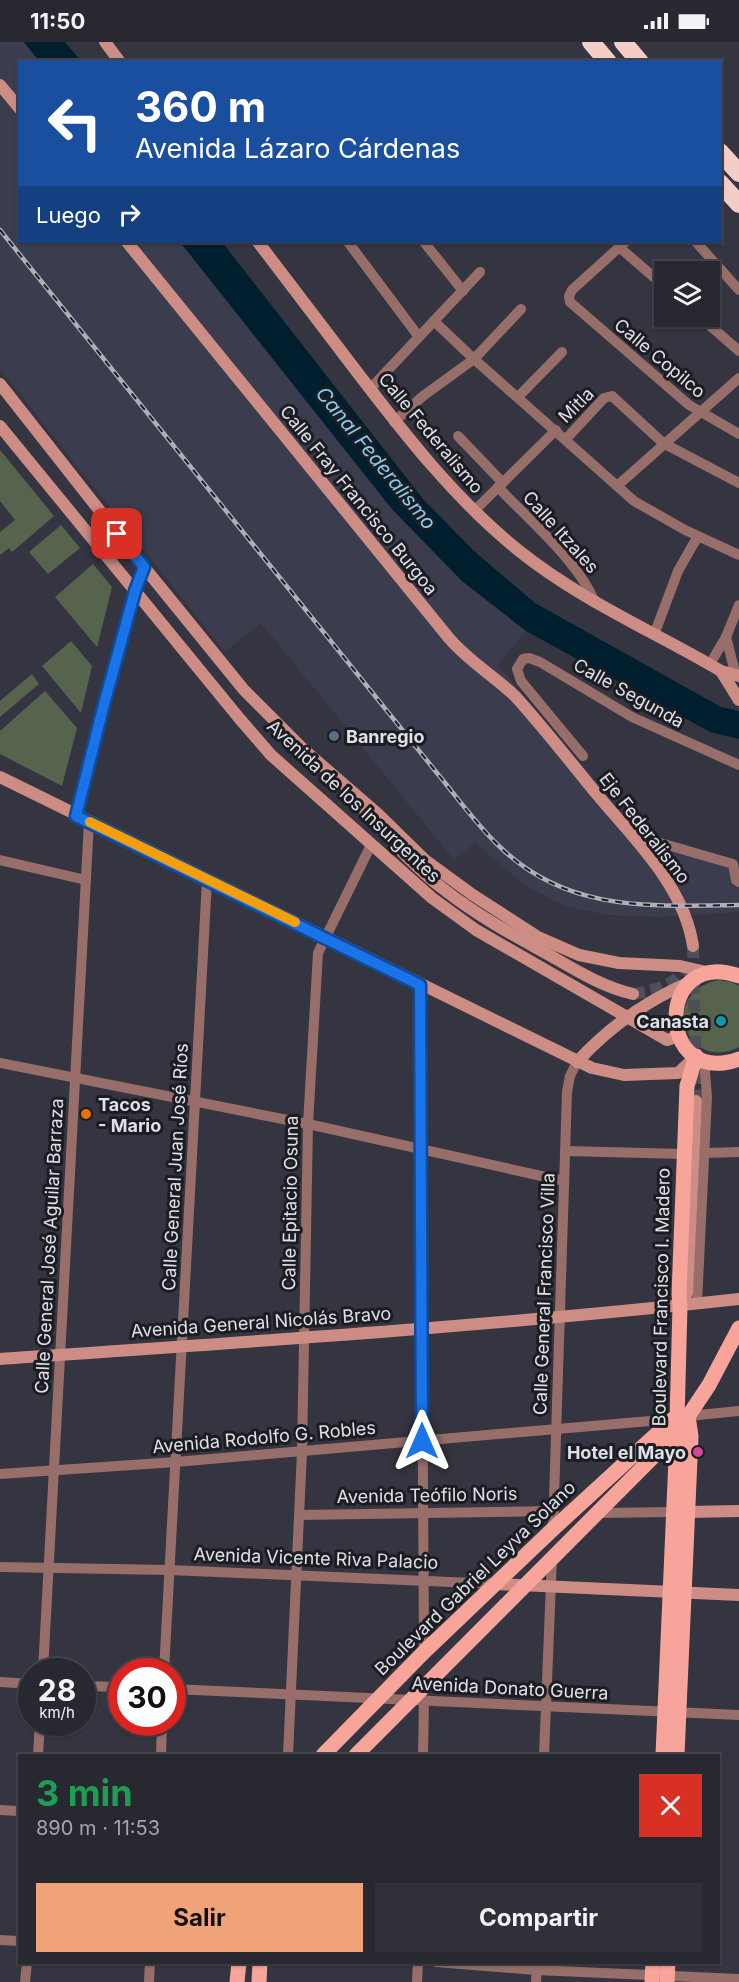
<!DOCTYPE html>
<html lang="es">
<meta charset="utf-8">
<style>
body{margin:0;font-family:Inter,sans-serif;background:#2f3038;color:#f1f3f6;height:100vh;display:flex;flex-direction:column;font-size:22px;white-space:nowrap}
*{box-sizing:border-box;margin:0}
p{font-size:20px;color:#a4a6ab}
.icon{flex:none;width:33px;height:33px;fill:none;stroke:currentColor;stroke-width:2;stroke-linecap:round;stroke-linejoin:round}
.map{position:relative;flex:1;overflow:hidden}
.side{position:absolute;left:18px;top:1712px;width:702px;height:210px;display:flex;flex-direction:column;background:#272830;border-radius:0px;box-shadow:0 2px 4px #0004,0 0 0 2px #43444c}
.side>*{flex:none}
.guide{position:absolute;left:18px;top:18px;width:704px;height:183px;border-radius:0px;box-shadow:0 2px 4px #0004,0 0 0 2px #43444c;background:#1a4fa0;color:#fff;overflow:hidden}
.controls{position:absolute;left:654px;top:219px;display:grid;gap:12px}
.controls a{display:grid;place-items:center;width:66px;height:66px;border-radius:0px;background:#272830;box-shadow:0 2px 4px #0004,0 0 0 2px #43444c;font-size:30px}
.speed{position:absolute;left:18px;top:1616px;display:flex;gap:12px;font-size:30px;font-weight:700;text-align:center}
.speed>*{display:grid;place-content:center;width:78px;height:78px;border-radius:50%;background:#272830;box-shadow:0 2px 4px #0004,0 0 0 2px #43444c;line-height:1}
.speed small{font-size:15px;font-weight:400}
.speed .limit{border:9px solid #d22;background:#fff;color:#111}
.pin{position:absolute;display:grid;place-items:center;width:51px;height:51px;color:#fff;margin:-26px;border-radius:12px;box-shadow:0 3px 9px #0006}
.me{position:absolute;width:66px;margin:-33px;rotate:0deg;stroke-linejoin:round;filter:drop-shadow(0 0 4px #0008)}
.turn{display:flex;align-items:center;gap:21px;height:126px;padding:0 18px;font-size:27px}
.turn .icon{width:78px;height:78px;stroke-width:2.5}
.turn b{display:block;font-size:42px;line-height:51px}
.then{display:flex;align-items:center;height:57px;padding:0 18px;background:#0003;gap:12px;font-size:22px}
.round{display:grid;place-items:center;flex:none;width:63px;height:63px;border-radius:0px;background:#2f3038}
.head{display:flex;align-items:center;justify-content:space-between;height:102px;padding:0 18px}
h1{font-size:36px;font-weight:700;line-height:45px;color:#1e9e55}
.button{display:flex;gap:12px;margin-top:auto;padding:12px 18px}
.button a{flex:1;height:69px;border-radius:0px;background:#f0a279;color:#111;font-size:24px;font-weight:700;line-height:69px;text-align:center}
.button a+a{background:#2f3038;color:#f1f3f6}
.status{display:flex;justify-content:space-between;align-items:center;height:42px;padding:0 30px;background:#272830;direction:ltr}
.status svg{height:16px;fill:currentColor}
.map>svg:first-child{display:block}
.built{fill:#3b3c4e}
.green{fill:#57644d}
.water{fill:#001f2e}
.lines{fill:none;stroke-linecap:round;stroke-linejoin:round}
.secondary-tunnel{stroke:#4e4f59;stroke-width:12;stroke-dasharray:12 6;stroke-linecap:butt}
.street{stroke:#976e69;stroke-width:10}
.secondary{stroke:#cd8d85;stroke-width:12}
.primary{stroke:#f7a49a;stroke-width:15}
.highway{stroke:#f5cdc7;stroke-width:18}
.rail-casing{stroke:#afafb8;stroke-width:4.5}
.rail{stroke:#1c1d22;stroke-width:2;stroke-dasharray:7;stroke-linecap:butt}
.route-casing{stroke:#114b97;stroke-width:15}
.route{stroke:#1a73e8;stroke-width:10}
.slow{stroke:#f59e0b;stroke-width:10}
.service-dot{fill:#5c6f8a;stroke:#1c1d22;stroke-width:2}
.culture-dot{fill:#0f9aa8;stroke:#1c1d22;stroke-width:2}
.food-dot{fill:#e8710a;stroke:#1c1d22;stroke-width:2}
.hotel-dot{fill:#d1479c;stroke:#1c1d22;stroke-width:2}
.labels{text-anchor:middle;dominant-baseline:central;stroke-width:6;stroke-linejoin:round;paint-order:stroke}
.street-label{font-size:18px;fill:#e0e0e8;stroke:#1c1d22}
.poi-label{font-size:18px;font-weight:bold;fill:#e0e0e8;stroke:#1c1d22;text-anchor:start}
.water-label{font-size:20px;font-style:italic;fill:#87cdf3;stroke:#1c1d22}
</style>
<div class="status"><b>11:50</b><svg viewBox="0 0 49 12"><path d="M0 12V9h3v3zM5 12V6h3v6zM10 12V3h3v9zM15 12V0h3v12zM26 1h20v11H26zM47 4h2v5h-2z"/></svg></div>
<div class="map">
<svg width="739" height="1940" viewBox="0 0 739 1940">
<rect width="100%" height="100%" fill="#343540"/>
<path class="built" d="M0 0H24L39 19 20 20V200H180L392 468 462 539 526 589 498 623 645 799 718 823 739 826V870L659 875 607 873 565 864 526 844 475 801 454 818 261 581 225 610 0 327Z"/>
<g class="green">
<path d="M0 408 54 474 12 510 9 506 0 513V490L15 478 0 459Z"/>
<path d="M61 483 80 506 48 532 29 510Z"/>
<path d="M93 522 112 545 97 605 55 555Z"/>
<path d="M71 599 92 624 81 671 42 624Z"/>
<path d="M32 632 39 642 0 675V659Z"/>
<path d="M45 649 77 686 62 744 0 712V689Z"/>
<path d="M719 938 731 940 739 944V1005C686 1032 657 950 719 938Z"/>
</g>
<g class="water">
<path d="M24 0H65L81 19H39Z"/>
<path d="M180 200H222L423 457 474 509 535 561 721 665 739 669V697L710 690 526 589 462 539 392 467Z"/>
</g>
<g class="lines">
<g class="secondary-tunnel">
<path d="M693 904 696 1059"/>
<path d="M633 952C662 947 676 944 691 918"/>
</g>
<g class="street">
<path d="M348 200 419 295"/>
<path d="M424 200 463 249"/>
<path d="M625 200 572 248 569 254 570 260 689 363 739 392"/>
<path d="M696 200 739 248"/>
<path d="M619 205 664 244"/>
<path d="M699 274 739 309"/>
<path d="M434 279 474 317 634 459 685 488 739 513"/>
<path d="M370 347 480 230"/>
<path d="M518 355 562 310"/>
<path d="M394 380 423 354 474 317 521 267"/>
<path d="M458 394 503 441"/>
<path d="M566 397 604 356 612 354 663 401 739 441"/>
<path d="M617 444 739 336"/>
<path d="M498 445C527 476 581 522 595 561"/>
<path d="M474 469 556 388"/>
<path d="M654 593 678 529 698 494"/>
<path d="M726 595 736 634"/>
<path d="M710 622 726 595 739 563"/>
<path d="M583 714 521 639 517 627 523 617 529 616 540 620 632 675 739 723"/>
<path d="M76 774 108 649 144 525"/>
<path d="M640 786 657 800 733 822 736 838 739 840"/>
<path d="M0 818 86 838"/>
<path d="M420 943 424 1610"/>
<path d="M0 1021 308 1082 564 1139"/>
<path d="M565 1109 684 1112"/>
<path d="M704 1111 739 1110"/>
<path d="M697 1261 707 1055 704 1018"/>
<path d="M688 1374 739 1369"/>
<path d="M0 1432 176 1420 673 1377"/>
<path d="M598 1471 674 1470"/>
<path d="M300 1473 554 1469"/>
<path d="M553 1487 567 1050 570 1034 577 1020"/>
<path d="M0 1525 170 1528 496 1542"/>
<path d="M43 1629 89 780"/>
<path d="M164 1629 207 838"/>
<path d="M0 1640 32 1642"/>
<path d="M82 1644 122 1645"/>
<path d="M172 1647 739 1673"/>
<path d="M38 1713 40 1680"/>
<path d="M161 1713 162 1680"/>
<path d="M288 1713 302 1409 308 1082 318 911 371 803"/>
<path d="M423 1713 424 1658"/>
<path d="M544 1713 552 1516"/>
<path d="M0 1768 20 1769"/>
<path d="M0 1898 20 1899"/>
<path d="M436 1920 536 1928 739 1937"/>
<path d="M25 1940 27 1920"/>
<path d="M149 1940 150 1920"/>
<path d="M417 1940 418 1920"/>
<path d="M536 1940 537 1920"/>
</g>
<g class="secondary">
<path d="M105 0 120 20"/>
<path d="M0 43 20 67"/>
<path d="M127 200 448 595C468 619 493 633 515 654 543 685 569 718 595 750 633 796 684 843 693 904"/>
<path d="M258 200C291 243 324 286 357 330 406 394 455 457 518 508 580 558 653 589 721 629L739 634"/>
<path d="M0 342 144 525 244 648 303 707 378 772 425 818 473 853 538 895 579 913 619 921 680 924 711 931"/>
<path d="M0 384 239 676 271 713 432 856 476 888 667 998 679 994"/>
<path d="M721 629 739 658"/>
<path d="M0 735 592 1026 624 1033 678 1031 695 1015"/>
<path d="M365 769C389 797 416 827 446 849 478 874 515 894 551 914 577 929 603 945 633 952"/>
<path d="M577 1020C608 986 648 958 690 940"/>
<path d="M680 1264 687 1251 696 1059"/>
<path d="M0 1317C247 1300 493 1284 739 1257"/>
<path d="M688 1470 739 1469"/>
<path d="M496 1542 739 1553"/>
</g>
<g class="primary">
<path d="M739 934C655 904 655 1047 739 1017"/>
<path d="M323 1713 424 1610 553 1487 673 1377 685 1374"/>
<path d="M356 1713 677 1391 709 1343 739 1286"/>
<path d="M663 1713 676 1417 680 1264 679 1252 687 1044 696 1014"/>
<path d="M677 1713 691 1394 688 1374"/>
<path d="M237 1940 239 1920"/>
<path d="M259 1940 260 1920"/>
<path d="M652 1940 653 1920"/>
<path d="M667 1940 668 1920"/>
</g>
<g class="highway">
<path d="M591 0 608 20"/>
<path d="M623 0 640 20"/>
<path d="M720 110 739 131"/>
<path d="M720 141 739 162"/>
</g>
<defs>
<path id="rail" d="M0 188 437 731C457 755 476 782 499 804 567 871 651 864 739 863"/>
</defs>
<use href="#rail" class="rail-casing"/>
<use href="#rail" class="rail"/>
</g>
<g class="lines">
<defs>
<path id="route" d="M117 492 144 525 135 549 103 666 76 774 420 943 422 1399"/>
</defs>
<use href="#route" class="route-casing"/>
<use href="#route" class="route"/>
<path class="slow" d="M90 780 295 880"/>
</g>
<circle class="service-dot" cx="334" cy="694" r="6"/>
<circle class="culture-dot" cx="721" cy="979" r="6"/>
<circle class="food-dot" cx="86" cy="1072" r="6"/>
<circle class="hotel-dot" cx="698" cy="1410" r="6"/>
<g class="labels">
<g class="street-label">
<text transform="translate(660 316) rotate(40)">Calle Copilco</text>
<text transform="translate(576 363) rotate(-45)">Mitla</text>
<text transform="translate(431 391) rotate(50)">Calle Federalismo</text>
<text transform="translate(359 458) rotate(51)">Calle Fray Francisco Burgoa</text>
<text transform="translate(561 490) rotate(48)">Calle Itzales</text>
<text transform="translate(629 651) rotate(29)">Calle Segunda</text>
<text transform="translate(354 759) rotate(43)">Avenida de los Insurgentes</text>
<text transform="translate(645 786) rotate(52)">Eje Federalismo</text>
<text transform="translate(175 1125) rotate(-87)">Calle General Juan José Ríos</text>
<text transform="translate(290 1161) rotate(-89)">Calle Epitacio Osuna</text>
<text transform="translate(49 1204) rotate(-87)">Calle General José Aguilar Barraza</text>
<text transform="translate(544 1252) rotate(-88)">Calle General Francisco Villa</text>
<text transform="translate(661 1255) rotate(-89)">Boulevard Francisco I. Madero</text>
<text transform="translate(261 1280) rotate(-4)">Avenida General Nicolás Bravo</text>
<text transform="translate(264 1395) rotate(-5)">Avenida Rodolfo G. Robles</text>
<text transform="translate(427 1453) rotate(-1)">Avenida Teófilo Noris</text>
<text transform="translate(316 1516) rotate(2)">Avenida Vicente Riva Palacio</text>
<text transform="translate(475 1536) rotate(-44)">Boulevard Gabriel Leyva Solano</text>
<text transform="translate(510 1646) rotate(3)">Avenida Donato Guerra</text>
</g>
<g class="poi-label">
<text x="346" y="694">Banregio</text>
<text x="709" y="979" text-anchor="end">Canasta</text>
<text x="98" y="1062">Tacos<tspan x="98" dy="21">- Mario</tspan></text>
<text x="686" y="1410" text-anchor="end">Hotel el Mayo</text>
</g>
<g class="water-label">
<text transform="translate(376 416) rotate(51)">Canal Federalismo</text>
</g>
</g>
</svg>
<div class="controls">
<a><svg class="icon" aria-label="layers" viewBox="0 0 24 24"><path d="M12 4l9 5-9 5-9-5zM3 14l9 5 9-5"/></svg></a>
</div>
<div class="speed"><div>28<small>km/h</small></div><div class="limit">30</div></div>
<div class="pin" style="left:117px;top:492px;background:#d93025"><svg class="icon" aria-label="arrive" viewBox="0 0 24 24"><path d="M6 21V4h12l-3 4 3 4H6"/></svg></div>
<svg class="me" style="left:422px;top:1399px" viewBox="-20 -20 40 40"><path d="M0-17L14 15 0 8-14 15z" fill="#1a73e8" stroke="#fff" stroke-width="4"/></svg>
<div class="guide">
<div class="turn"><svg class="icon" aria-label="left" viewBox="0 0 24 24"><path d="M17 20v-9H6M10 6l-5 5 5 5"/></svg><div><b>360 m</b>Avenida Lázaro Cárdenas</div></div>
<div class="then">Luego<svg class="icon" aria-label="right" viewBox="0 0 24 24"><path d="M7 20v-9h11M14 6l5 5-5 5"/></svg></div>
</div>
<section class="side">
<div class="head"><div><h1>3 min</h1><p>890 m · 11:53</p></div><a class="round" style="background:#d93025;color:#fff"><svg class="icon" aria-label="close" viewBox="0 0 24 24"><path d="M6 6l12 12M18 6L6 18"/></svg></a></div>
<div class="button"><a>Salir</a><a>Compartir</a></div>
</section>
</div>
